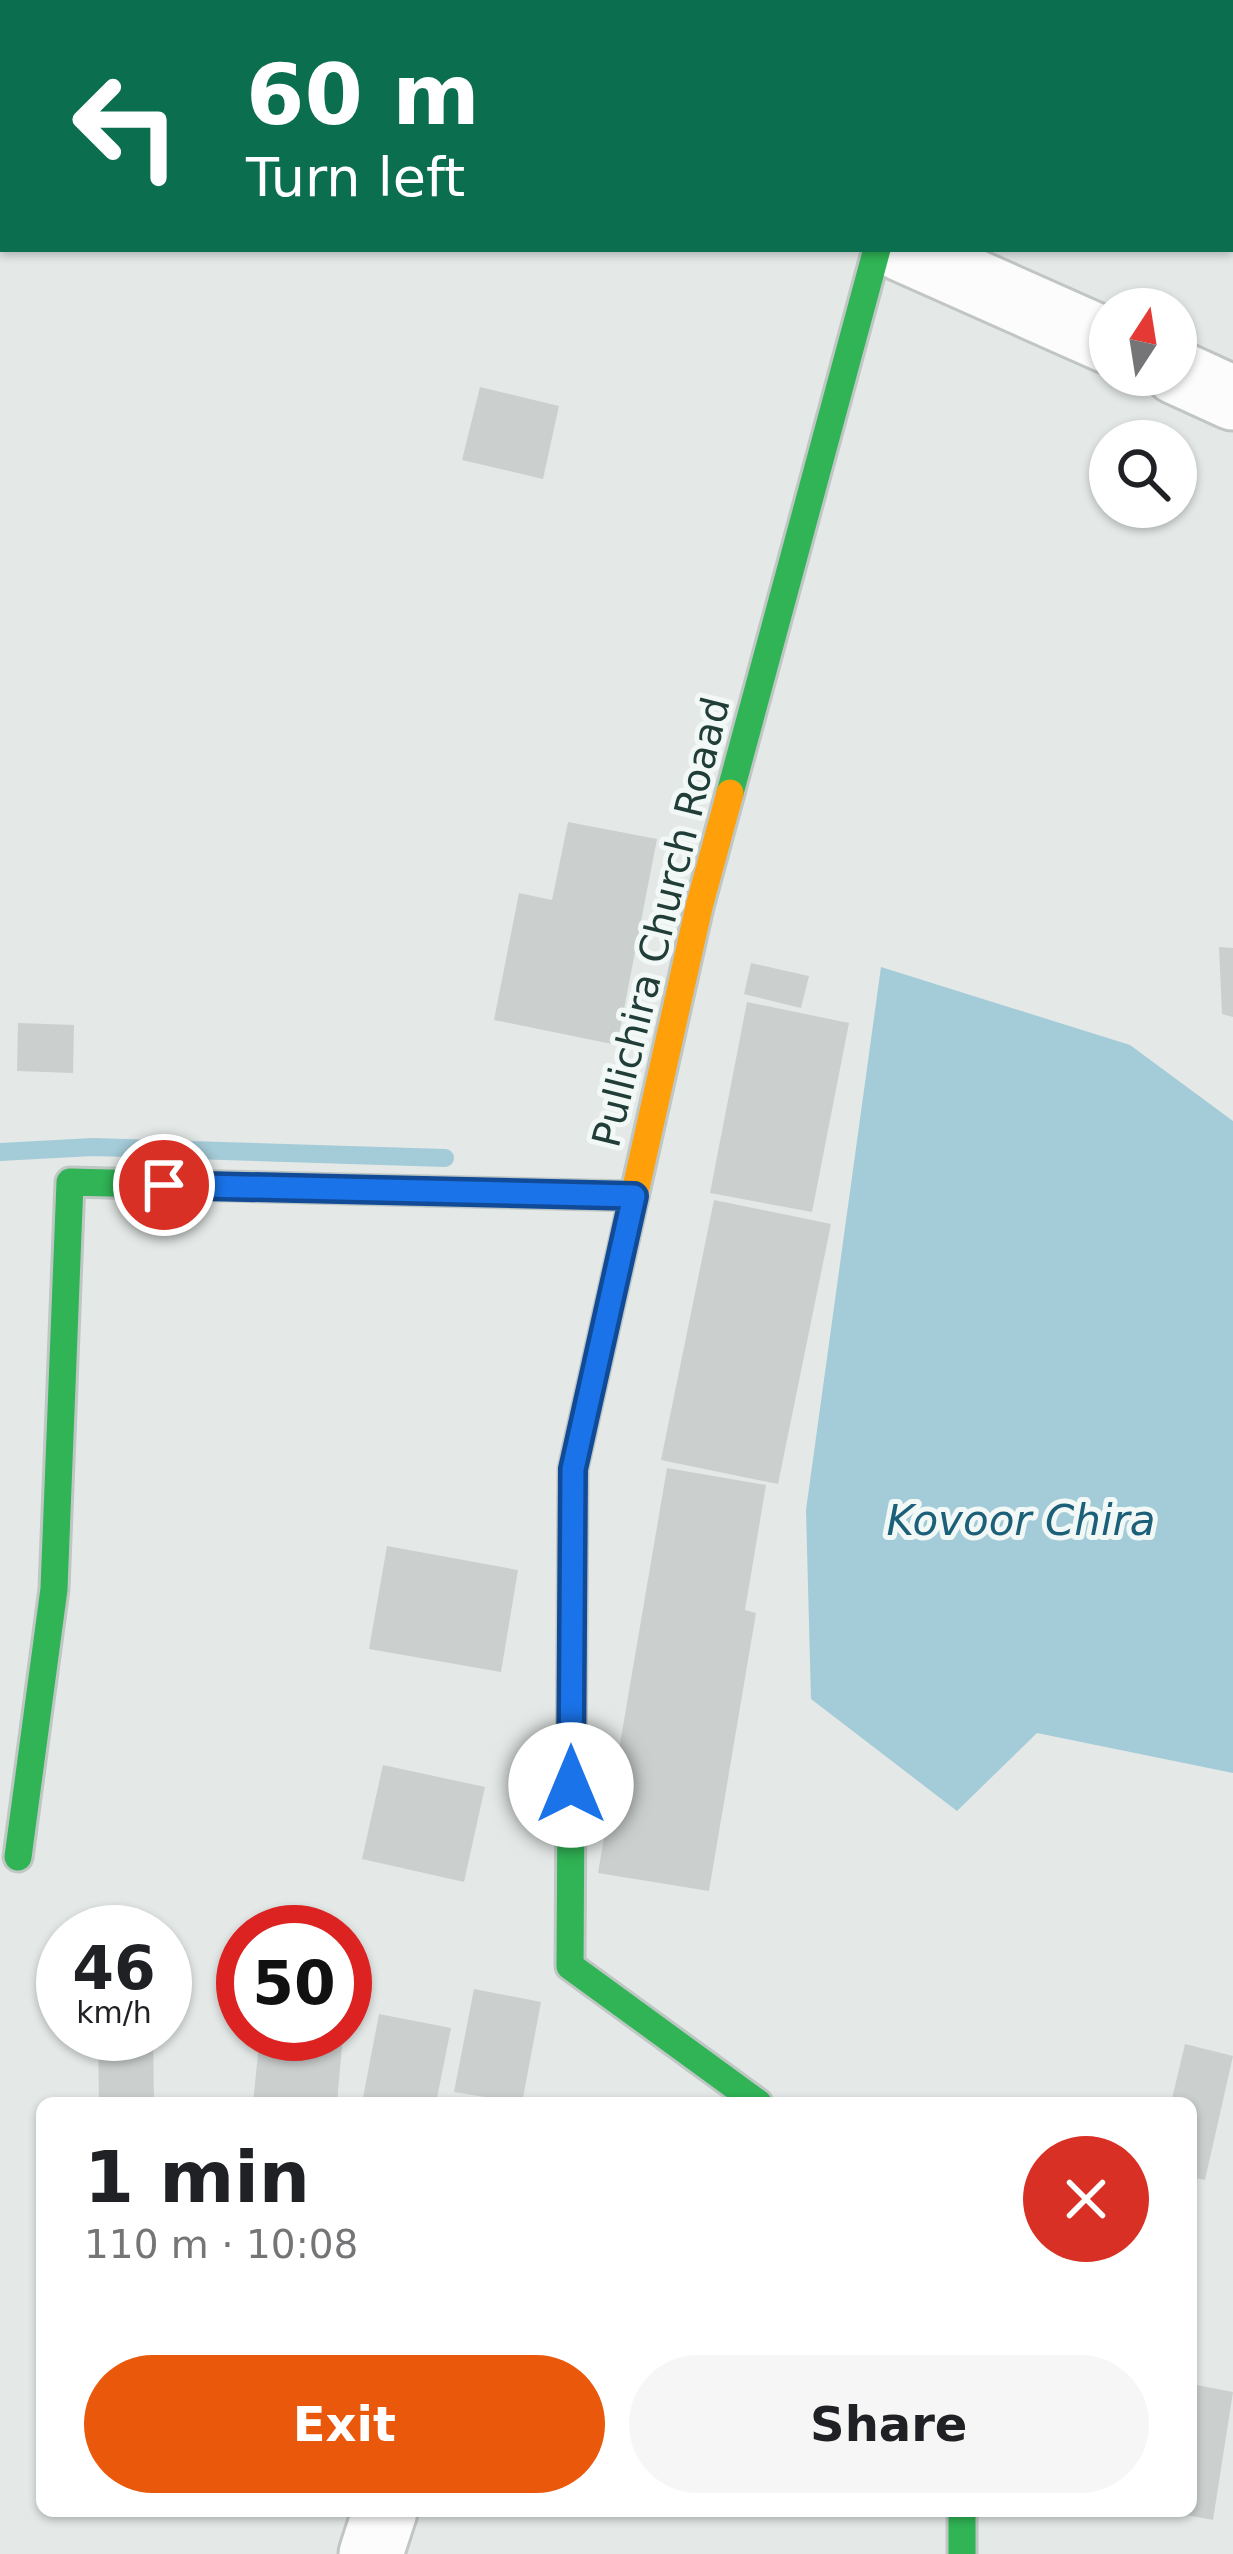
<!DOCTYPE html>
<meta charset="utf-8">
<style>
body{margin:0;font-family:"DejaVu Sans",sans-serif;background:#f6f6f6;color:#202124;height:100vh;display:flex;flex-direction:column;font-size:45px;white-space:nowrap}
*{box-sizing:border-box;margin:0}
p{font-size:39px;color:#757577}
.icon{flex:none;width:66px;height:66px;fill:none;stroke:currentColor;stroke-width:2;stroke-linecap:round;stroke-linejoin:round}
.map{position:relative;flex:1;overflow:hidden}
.drawer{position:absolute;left:36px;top:2097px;width:1161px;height:420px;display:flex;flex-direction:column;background:#fff;border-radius:18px;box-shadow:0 3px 9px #0004}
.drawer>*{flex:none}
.top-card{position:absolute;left:0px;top:0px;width:1233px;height:252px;box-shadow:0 3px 9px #0004;background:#0b6e4f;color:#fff;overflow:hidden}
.needle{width:78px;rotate:12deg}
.tools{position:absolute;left:1089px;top:288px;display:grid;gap:24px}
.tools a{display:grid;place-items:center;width:108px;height:108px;border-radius:50%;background:#fff;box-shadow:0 3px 9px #0004;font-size:60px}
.speed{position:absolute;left:36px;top:1905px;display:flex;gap:24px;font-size:60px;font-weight:700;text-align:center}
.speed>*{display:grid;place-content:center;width:156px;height:156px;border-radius:50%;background:#fff;box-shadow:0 3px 9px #0004;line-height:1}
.speed small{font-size:30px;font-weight:400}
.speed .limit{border:18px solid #d22;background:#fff;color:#111}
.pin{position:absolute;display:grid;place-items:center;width:102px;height:102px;color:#fff;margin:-51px;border:6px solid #fff;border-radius:50%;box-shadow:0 3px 12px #0007}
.me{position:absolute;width:132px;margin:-66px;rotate:0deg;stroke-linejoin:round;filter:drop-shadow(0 0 9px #0008)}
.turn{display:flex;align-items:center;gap:42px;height:252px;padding:0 48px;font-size:54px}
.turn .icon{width:156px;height:156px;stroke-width:2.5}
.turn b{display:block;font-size:84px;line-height:102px}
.round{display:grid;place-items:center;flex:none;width:126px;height:126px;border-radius:63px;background:#f6f6f6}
.overview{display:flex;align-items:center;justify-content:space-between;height:204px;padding:0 48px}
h1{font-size:72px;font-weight:800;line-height:90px}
.button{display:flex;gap:24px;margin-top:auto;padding:24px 48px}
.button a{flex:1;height:138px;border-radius:72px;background:#ea580c;color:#fff;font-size:48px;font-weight:800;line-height:138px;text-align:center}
.button a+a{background:#f6f6f6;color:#202124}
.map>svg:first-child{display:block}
.water{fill:#a4cbd8}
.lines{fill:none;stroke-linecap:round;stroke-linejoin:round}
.stream{stroke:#a4cbd8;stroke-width:18}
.building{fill:#cbd0cf}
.street-casing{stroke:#c1c6c4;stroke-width:69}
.fast-casing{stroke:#bfc7c5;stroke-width:33}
.slow-casing{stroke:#bfc7c5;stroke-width:33}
.street{stroke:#fbfcfb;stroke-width:63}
.fast{stroke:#30b455;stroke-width:27}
.slow{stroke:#ff9f0a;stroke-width:27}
.route-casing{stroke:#114b97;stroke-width:30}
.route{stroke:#1a73e8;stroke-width:21}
.labels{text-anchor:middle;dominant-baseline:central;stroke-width:10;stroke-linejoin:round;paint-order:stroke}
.street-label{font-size:39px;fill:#213d38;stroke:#f2f8f6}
.water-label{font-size:42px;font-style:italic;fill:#1b5f79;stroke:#f2f8f6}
</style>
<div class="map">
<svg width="1233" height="2554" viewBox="0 0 1233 2554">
<rect width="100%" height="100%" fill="#e4e9e7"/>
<path class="water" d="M881 967 1130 1045 1233 1121V1773L1037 1733 957 1811 811 1699 806 1510Z"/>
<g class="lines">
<path class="stream" d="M0 1152 93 1147 445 1158"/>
</g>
<g class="building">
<path d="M480 387 559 406 543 479 462 460Z"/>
<path d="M568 822 657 839 617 1045 494 1020 519 893 552 900Z"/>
<path d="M1219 947 1233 948V1017L1222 1014Z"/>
<path d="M751 963 809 976 801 1008 744 994Z"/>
<path d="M747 1002 849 1023 812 1212 710 1193Z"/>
<path d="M18 1023 74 1025 73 1073 17 1071Z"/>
<path d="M714 1200 831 1224 778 1484 661 1460Z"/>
<path d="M667 1468 766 1485 745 1610 756 1613 709 1891 598 1873Z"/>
<path d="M387 1546 518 1570 501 1672 369 1649Z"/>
<path d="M383 1765 485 1787 464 1882 362 1859Z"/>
<path d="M474 1989 541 2002 522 2103 454 2092Z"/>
<path d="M379 2014 451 2028 436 2103H362Z"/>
<path d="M98 2034H153L154 2103H99Z"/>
<path d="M260 2034H343L337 2103H253Z"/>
<path d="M1185 2044 1233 2056 1205 2180 1191 2177V2103H1171Z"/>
<path d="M1191 2384 1233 2392 1213 2520 1175 2513 1191 2511Z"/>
</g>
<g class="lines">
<defs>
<g id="street">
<path d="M901 249 1110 342"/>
<path d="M1176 372 1233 398"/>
<path d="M371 2554 385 2511"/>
</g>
<g id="fast">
<path d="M917 0V3"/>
<path d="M730 793 877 249"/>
<path d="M581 1433 573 1469 570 1966 758 2103"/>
<path d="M18 1857 54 1589 70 1182 427 1191"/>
<path d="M962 2511V2554"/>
</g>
<g id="slow">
<path d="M427 1191 634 1196"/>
<path d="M581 1433 699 907 730 793"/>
</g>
</defs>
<use href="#street" class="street-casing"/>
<use href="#fast" class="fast-casing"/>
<use href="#slow" class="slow-casing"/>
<use href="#street" class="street"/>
<use href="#fast" class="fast"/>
<use href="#slow" class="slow"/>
</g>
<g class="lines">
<defs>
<path id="route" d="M164 1185 634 1196 573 1469 571 1785"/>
</defs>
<use href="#route" class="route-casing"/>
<use href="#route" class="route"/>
</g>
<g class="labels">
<g class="street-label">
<text transform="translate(661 922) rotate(-76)">Pullichira Church Roaad</text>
</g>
<g class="water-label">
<text x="1021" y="1520">Kovoor Chira</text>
</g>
</g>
</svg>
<div class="tools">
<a><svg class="needle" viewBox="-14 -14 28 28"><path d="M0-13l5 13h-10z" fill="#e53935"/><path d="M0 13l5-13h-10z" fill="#757577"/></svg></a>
<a><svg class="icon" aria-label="search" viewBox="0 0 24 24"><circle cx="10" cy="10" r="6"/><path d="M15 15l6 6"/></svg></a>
</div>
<div class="speed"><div>46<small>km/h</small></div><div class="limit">50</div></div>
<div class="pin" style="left:164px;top:1185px;background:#d93025"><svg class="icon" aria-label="arrive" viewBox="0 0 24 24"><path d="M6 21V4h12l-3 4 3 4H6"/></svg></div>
<svg class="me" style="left:571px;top:1785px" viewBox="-20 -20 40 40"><circle r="19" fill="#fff"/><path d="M0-13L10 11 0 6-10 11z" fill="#1a73e8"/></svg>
<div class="top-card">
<div class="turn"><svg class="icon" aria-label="left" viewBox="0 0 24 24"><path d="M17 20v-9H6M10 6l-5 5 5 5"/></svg><div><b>60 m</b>Turn left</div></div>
</div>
<section class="drawer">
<div class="overview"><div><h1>1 min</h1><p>110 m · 10:08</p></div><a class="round" style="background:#d93025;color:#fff"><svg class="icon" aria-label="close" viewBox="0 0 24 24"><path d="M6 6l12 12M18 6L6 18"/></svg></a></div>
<div class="button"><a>Exit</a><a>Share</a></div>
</section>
</div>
